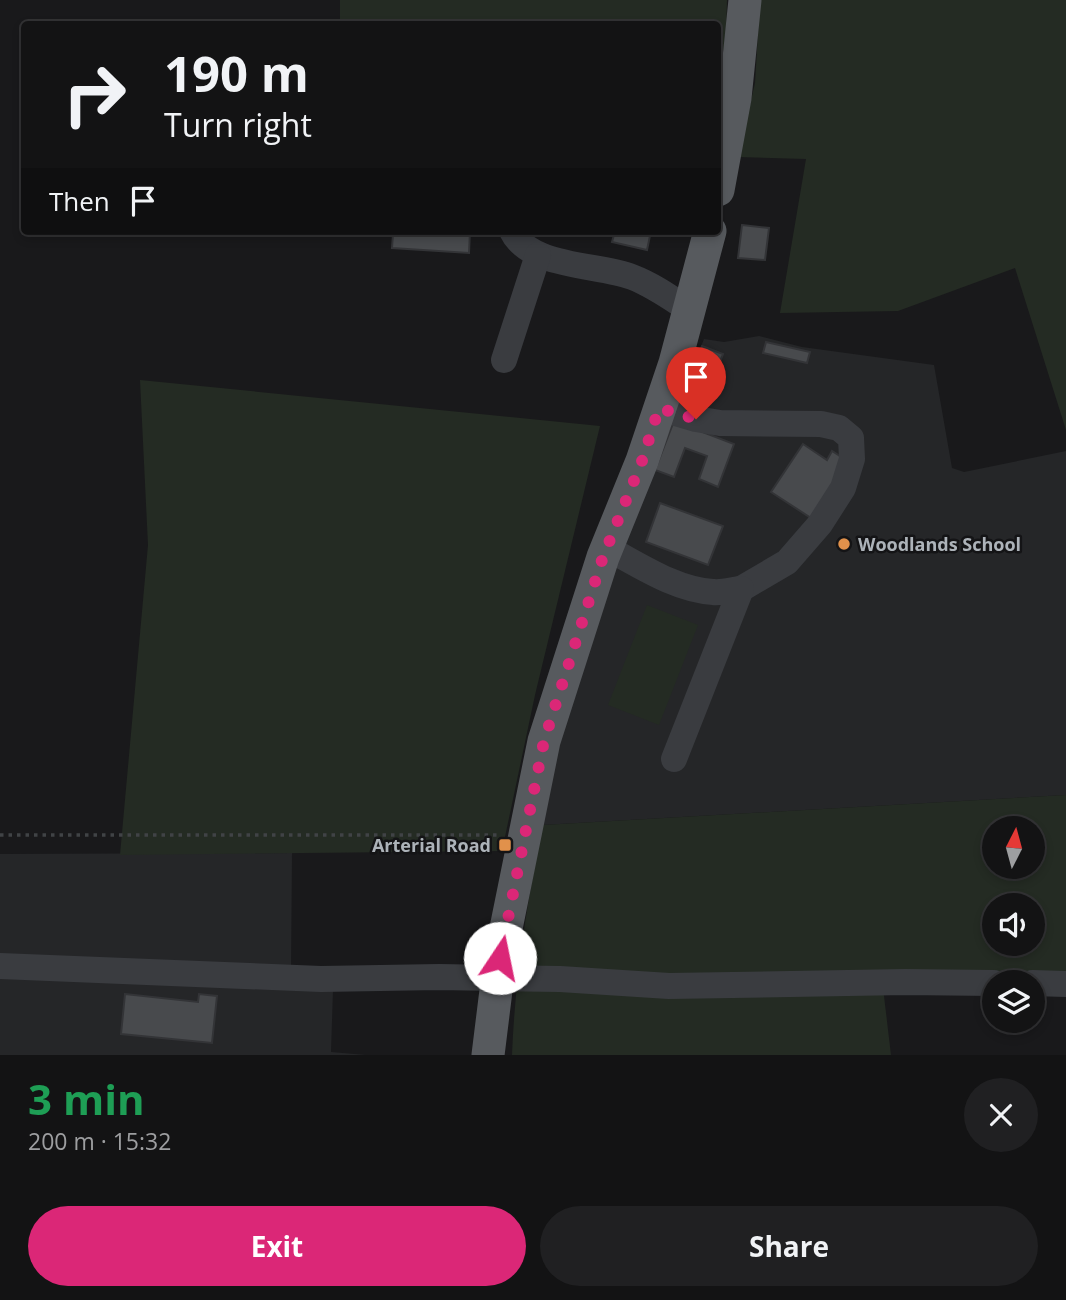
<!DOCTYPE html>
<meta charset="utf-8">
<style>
body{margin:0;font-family:"Open Sans",sans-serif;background:#202022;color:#f1f3f6;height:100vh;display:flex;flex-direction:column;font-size:26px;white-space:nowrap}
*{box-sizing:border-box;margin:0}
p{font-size:23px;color:#9d9ea0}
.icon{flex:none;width:38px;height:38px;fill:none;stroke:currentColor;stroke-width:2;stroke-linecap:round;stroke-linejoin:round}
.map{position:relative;height:1055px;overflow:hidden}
.side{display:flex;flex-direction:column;background:#131314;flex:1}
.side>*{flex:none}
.guide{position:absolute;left:21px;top:21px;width:700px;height:214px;border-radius:7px;box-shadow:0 4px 10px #0003,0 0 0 2px #323234;background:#131314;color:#f1f3f6;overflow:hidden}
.needle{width:46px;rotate:6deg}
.controls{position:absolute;left:982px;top:816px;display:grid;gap:14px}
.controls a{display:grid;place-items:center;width:63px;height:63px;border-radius:50%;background:#131314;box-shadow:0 4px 10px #0003,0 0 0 2px #323234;font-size:35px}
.pin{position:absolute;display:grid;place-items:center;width:60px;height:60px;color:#fff;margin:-72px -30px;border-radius:50% 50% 50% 0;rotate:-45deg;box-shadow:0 0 7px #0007}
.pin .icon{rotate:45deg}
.me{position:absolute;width:77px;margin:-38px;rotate:11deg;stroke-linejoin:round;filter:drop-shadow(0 0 5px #0008)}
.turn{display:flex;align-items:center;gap:24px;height:147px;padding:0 28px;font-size:32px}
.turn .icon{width:91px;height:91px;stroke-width:2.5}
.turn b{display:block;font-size:49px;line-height:60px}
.then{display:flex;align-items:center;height:66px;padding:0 28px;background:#0003;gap:14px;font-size:26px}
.round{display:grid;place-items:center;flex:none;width:74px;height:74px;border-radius:37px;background:#202022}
.head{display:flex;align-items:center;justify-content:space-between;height:119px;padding:0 28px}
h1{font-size:42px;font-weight:700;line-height:52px;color:#1e9e55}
.action{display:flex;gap:14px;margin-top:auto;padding:14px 28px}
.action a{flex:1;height:80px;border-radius:42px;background:#db2777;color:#fff;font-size:28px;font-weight:700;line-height:80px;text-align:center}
.action a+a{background:#202022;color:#f1f3f6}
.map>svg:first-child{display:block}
.built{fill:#252628}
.green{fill:#242b23;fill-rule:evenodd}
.building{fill:#484a4d;stroke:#333437;stroke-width:2}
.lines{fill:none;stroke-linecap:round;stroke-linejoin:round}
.path{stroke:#404346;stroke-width:3.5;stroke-dasharray:3.5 5;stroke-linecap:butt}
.minor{stroke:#3a3c40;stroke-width:26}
.major{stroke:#575a5e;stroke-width:33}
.route{stroke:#db2777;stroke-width:12;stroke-dasharray:0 21.6}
.poi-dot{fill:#e1914b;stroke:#141416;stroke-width:2.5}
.labels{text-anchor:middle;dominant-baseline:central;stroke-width:5;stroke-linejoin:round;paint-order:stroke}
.poi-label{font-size:18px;font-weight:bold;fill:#adb3b9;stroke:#141416;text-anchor:start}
</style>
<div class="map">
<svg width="1066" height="1055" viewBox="0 0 1066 1055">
<rect width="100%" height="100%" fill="#19191b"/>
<g class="built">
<path d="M759 336 802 347 934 365 952 468 964 472 1066 451V795L543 825 567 691 592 617 704 339 724 342Z"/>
<path d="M292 853 291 972 333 990 331 1052 366 1055H0V854Z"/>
</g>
<g class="green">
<path d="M340 0H727L726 35 718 82V24H340Z"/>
<path d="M760 0H1066V430L1015 268 898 311 780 313 806 159 738 157 755 83Z"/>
<path d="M140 380 600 426 535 695 502 851 120 855 148 545Z"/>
<path d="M647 605 698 625 659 725 608 705Z"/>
<path d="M1066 795V971L882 979 891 1055H512C515 977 527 901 543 825ZM994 828H1032V866H994ZM994 905H1032V943H994Z"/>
</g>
<g class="building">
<path d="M742 225 769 228 765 260 738 258Z"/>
<path d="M344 231H470L469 253 392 248 393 234Z"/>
<path d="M615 231H651L647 250 612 242Z"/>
<path d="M766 342 810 352 807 363 763 353Z"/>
<path d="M702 346 723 354 701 411 680 404Z"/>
<path d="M674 421 734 444 718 487 699 479 707 456 685 448 674 477 655 470Z"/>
<path d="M803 444 827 460 832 451 846 460 814 520 771 492Z"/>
<path d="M660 503 723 526 708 565 646 542Z"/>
<path d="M125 994 198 1002 199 994 217 996 212 1043 121 1034Z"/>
</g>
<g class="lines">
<path class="path" d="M0 835H498"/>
<g class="minor">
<path d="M512 231C530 268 599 264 632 277 653 285 671 298 689 310"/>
<path d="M504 360 538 255"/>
<path d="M659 408 696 419 720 423 821 424 839 428 851 438 852 459 843 488 820 524 787 562 741 589"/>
<path d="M607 548C639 565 676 590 713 592 722 593 732 590 741 589L674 759"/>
<path d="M0 966 321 979 439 977 560 979 669 986 905 982 994 983"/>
<path d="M1032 983 1066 984"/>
</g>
<g class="major">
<path d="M718 190 735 98 745 0"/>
<path d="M488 1055 500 958 544 741 603 557 642 461 675 363 710 231"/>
</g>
</g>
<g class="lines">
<path class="route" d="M500 958 544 741 603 557 642 461 659 408 696 419"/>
</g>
<g class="poi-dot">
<circle cx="844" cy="544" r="7"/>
<rect x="498" y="838" width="14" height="14" rx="3.5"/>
</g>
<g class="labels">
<g class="poi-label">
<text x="858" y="544">Woodlands School</text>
<text x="491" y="845" text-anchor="end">Arterial Road</text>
</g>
</g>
</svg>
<div class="controls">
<a><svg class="needle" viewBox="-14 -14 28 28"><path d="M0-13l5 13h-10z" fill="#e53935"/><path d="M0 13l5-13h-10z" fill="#9d9ea0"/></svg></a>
<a><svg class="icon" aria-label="sound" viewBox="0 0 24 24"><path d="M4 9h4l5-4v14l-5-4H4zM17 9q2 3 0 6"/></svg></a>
<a><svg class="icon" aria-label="layers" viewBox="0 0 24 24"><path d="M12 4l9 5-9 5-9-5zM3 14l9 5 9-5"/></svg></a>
</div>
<div class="pin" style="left:696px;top:419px;background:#d93025"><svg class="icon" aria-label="arrive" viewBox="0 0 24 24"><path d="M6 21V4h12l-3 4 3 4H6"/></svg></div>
<svg class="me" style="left:500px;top:958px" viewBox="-20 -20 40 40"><circle r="19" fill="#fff"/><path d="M0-13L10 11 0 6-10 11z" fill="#db2777"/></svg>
<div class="guide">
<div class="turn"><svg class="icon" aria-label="right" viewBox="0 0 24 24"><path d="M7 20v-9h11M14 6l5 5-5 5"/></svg><div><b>190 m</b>Turn right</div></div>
<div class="then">Then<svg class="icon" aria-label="arrive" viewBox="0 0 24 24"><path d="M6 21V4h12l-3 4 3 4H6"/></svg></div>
</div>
</div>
<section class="side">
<div class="head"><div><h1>3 min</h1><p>200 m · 15:32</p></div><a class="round"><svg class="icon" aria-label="close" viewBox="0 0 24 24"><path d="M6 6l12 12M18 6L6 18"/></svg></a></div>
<div class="action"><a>Exit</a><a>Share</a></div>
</section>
